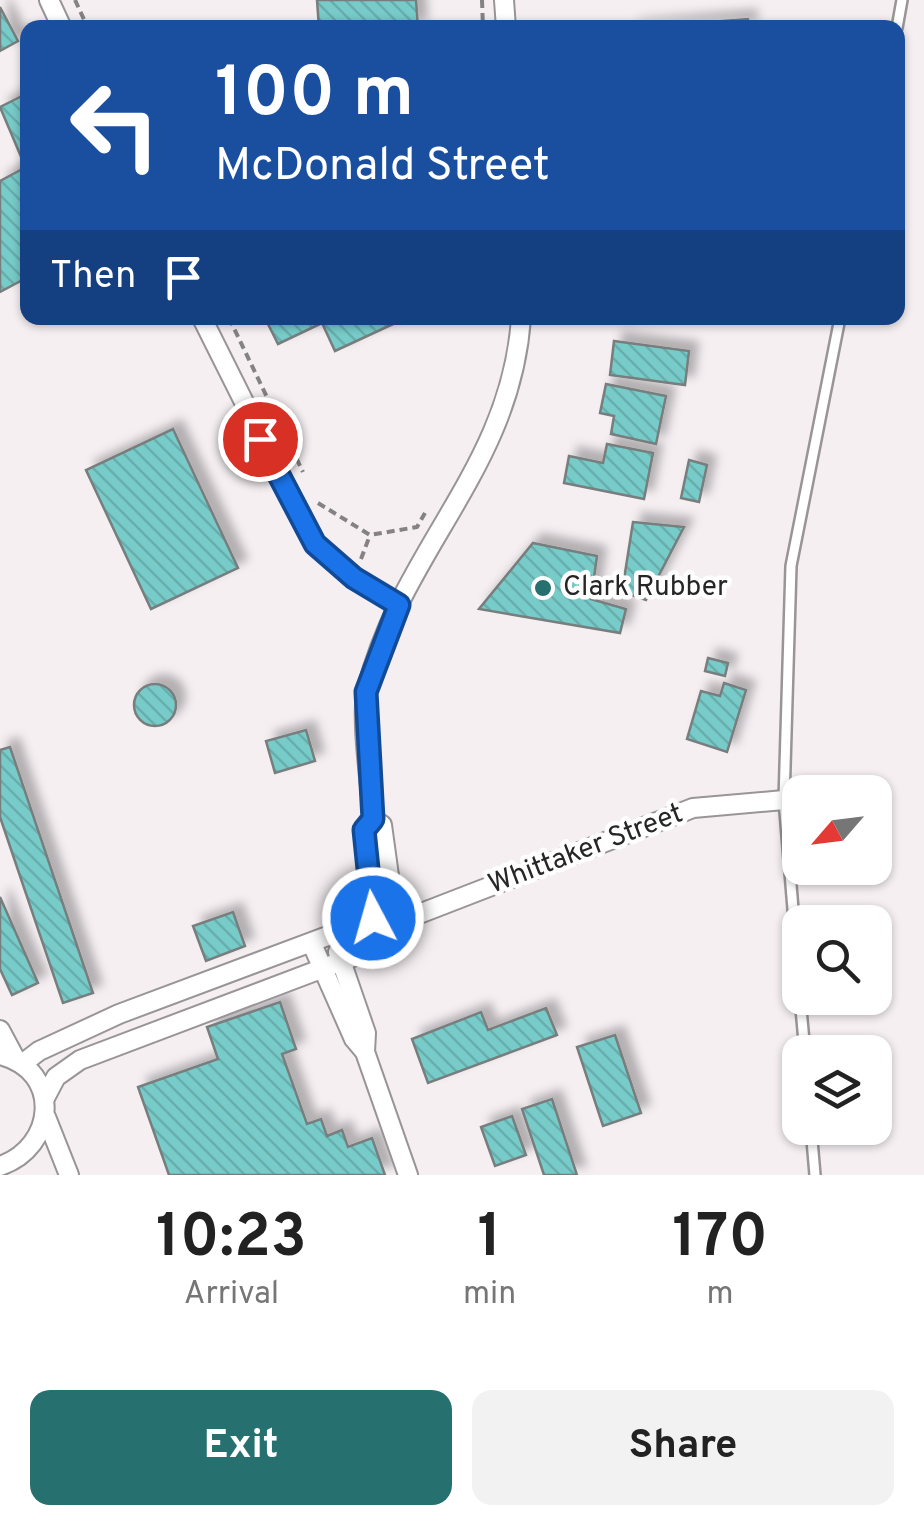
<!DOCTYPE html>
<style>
body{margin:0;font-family:Overpass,sans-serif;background:#f2f2f2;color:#222;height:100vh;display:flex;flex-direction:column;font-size:38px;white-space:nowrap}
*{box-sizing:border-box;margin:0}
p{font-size:32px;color:#767676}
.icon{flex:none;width:55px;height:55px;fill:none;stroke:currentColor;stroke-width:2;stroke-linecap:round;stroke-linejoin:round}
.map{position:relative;height:1175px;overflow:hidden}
.panel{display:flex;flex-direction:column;background:#fff;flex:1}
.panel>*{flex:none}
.banner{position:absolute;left:20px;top:20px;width:885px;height:305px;border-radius:20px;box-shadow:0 2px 8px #0004;background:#1a4fa0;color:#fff;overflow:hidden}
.needle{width:65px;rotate:242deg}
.buttons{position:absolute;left:782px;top:775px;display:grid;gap:20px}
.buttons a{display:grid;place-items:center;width:110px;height:110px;border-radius:20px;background:#fff;box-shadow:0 2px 8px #0004;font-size:50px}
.pin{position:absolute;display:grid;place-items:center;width:85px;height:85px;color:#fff;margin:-42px;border:5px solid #fff;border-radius:50%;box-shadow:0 2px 10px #0007}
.me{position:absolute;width:110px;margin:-55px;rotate:354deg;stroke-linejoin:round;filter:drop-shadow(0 0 8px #0008)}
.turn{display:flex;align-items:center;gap:35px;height:210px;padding:0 30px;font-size:45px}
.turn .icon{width:130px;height:130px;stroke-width:2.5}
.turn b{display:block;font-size:70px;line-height:85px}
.then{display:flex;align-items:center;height:95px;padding:0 30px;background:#0003;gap:20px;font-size:38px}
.eta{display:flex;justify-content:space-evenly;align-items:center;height:170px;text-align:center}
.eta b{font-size:60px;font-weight:700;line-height:70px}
.primary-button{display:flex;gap:20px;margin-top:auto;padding:20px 30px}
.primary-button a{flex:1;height:115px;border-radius:20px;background:#26706f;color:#fff;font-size:40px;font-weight:700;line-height:115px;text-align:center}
.primary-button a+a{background:#f2f2f2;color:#222}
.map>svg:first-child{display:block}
.building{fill:url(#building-back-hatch);stroke:#787d7d;stroke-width:2.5;filter:url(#shadow)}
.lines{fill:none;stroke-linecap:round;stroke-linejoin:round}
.service-casing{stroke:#999497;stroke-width:14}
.minor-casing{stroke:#999497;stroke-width:22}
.path{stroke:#858283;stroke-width:4;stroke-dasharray:8 5;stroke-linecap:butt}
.service{stroke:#fff;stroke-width:9}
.minor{stroke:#fff;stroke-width:18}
.route-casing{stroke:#114b97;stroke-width:25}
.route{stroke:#1a73e8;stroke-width:18}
.poi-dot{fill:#26706f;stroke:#fffeff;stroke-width:4}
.labels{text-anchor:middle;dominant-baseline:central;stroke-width:9;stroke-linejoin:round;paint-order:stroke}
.poi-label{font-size:28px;fill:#272626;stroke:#fffeff;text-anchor:start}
.street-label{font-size:28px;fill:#272626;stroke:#fffeff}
</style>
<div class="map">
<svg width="924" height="1175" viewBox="0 0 924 1175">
<defs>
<pattern id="building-back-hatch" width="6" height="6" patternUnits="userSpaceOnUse" patternTransform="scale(2.5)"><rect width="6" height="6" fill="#77cbc8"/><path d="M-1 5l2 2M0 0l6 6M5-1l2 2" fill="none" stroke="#67aeac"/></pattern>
<filter id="shadow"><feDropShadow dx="9" dy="-9" stdDeviation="5" flood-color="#0004"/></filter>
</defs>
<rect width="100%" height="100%" fill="#f5eff2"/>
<g class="building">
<path d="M317 0H416L418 28H319Z"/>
<path d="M0 7 18 41 0 51Z"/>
<path d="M748 19V28H629Z"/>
<path d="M28 93V156L22 159 0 107Z"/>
<path d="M28 166V277L0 292V181Z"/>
<path d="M265 318H406L335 351 322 323 278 344Z"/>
<path d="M614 341 689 351 685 385 610 375Z"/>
<path d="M606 384 666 396 656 444 611 434 614 416 600 413Z"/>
<path d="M173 429 238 568 151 609 86 470Z"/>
<path d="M607 444 653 453 644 499 564 483 569 456 603 463Z"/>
<path d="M689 460 707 465 699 502 681 498Z"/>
<path d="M633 522 684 527 646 600 622 592Z"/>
<path d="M533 543 597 556 591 599 626 609 620 633 479 609Z"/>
<path d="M708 658 728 663 725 676 705 671Z"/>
<path d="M724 683 746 690 727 752 687 739 701 691 720 696Z"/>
<circle cx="155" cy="705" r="21"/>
<path d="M306 730 315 761 275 773 266 741Z"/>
<path d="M10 747 93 993 63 1003 0 817V750Z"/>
<path d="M0 897 38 983 12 995 0 969Z"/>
<path d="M233 912 245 946 206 961 193 926Z"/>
<path d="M280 1002 296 1049 282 1054 307 1124 321 1119 327 1136 342 1130 348 1147 372 1138 385 1175H169L138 1087 218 1059 207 1027Z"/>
<path d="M546 1008 557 1035 428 1083 412 1039 481 1012 488 1030Z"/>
<path d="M615 1035 641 1113 603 1126 577 1047Z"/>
<path d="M552 1099 577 1175H544L522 1109Z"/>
<path d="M512 1116 526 1155 495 1166 481 1127Z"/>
</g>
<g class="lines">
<defs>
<g id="service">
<path d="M897 28 902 0"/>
<path d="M800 994 784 800 791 566 840 318"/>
<path d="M800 998 805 1052"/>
<path d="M811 1128 815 1175"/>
</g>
<g id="minor">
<path d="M49 0 62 28"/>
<path d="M504 0 506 28"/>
<path d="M202 318 315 544 353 578 399 605"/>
<path d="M373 819 364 829 373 919"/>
<path d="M312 944 354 1039 365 1052 408 1175"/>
<path d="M338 952 366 1033 365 1052"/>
<path d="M0 1030 16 1060"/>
<path d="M0 1055C63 1071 56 1147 0 1166"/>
<path d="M22 1064 39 1051 119 1014 373 919 393 924 693 808 784 800"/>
<path d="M45 1098 56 1077 80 1060 387 944 393 905 382 825 373 819C371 787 360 716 367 689 402 549 511 468 521 318"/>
<path d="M46 1117 69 1175"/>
</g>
</defs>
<use href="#service" class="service-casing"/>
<use href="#minor" class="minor-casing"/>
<g class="path">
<path d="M75 0 88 28"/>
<path d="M482 0 483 28"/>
<path d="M229 318 303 472"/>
<path d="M318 503 370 535 417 527 425 513"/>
<path d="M361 559 370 535"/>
</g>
<use href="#service" class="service"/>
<use href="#minor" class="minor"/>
</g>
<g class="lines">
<defs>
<path id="route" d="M260 439 315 544 354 578 399 605 366 692 373 819 364 830 373 918"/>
</defs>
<use href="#route" class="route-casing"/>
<use href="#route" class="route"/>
</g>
<circle class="poi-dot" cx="543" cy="588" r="10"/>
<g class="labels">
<g class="poi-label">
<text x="563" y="588">Clark Rubber</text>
</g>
<g class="street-label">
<text transform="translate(586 850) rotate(-21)">Whittaker Street</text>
</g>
</g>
</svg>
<div class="buttons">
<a><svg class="needle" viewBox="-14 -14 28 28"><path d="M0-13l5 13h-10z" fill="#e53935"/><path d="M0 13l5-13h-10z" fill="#767676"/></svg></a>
<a><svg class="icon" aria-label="search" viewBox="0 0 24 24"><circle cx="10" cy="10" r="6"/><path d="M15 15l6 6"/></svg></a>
<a><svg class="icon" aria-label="layers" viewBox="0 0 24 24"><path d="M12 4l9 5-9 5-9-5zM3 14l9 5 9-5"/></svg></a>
</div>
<div class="pin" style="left:260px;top:439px;background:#d93025"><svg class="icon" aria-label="arrive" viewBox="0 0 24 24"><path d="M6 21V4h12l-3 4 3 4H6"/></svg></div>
<svg class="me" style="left:373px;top:918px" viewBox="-20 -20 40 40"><circle r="17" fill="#1a73e8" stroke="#fff" stroke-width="3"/><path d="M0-11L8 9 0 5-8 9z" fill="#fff"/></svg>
<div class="banner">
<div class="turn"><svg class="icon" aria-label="left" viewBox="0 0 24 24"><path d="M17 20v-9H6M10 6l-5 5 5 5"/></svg><div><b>100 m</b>McDonald Street</div></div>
<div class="then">Then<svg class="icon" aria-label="arrive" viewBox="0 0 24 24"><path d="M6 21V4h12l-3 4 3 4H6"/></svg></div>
</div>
</div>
<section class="panel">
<div class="eta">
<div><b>10:23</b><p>Arrival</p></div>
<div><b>1</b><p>min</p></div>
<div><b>170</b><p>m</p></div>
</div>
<div class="primary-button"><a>Exit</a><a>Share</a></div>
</section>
